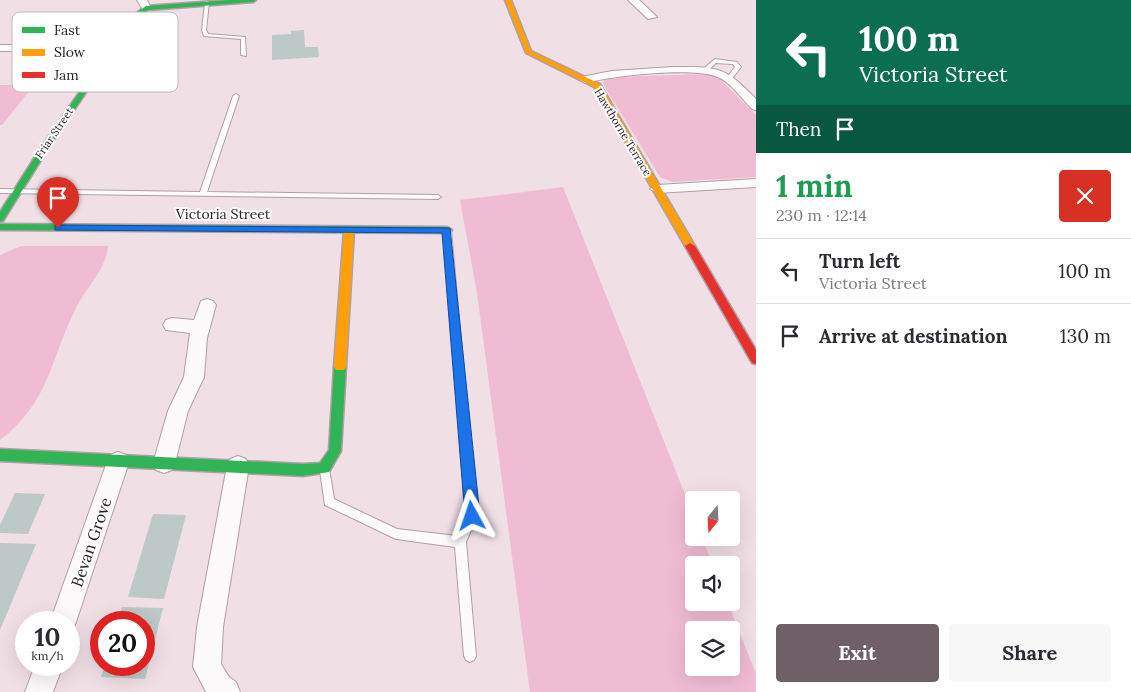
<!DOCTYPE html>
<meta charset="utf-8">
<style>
body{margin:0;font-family:Lora,serif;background:#f7f7f7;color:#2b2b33;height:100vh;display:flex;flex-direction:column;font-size:19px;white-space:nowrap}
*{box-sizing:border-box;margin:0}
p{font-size:16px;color:#7c7c81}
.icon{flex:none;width:28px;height:28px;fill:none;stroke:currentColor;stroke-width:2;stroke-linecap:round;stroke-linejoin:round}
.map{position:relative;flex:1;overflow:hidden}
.sheet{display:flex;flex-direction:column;background:#fff;width:375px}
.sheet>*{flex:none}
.top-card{background:#0b6e4f;color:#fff;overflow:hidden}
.needle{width:32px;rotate:198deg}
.tools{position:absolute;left:685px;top:491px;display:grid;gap:10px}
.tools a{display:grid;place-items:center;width:55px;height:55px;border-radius:5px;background:#fff;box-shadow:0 5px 20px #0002;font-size:25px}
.speed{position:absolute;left:15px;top:611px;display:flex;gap:10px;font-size:25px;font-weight:700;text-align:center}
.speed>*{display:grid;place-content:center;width:65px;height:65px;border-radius:50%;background:#fff;box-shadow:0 5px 20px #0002;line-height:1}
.speed small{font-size:12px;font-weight:400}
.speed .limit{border:8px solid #d22;background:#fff;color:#111}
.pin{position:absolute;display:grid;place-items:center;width:42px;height:42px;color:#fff;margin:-51px -21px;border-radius:50% 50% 50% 0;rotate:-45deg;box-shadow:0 0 5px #0007}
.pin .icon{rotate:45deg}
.me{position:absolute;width:55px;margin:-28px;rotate:355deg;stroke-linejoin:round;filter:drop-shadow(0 0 4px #0008)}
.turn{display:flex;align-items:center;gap:18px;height:105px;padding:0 20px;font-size:22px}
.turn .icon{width:65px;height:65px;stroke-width:2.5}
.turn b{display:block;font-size:35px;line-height:42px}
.then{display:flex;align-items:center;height:48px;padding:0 20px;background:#0003;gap:10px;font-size:19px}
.round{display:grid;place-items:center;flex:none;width:52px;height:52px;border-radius:5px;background:#f7f7f7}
.head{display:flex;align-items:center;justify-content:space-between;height:85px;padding:0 20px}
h1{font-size:30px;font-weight:700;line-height:38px;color:#1e9e55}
.primary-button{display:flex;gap:10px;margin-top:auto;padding:10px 20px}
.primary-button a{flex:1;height:58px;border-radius:5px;background:#6e6066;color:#fff;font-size:20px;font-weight:700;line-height:58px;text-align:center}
.primary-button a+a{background:#f7f7f7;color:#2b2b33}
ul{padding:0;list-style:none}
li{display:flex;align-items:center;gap:15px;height:65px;padding:0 20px;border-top:1px solid #e1e1e2}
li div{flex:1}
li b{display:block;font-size:19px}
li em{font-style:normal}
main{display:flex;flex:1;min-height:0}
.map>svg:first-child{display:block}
.green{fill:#f0bcd4;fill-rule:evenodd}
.building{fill:#bcc9c6}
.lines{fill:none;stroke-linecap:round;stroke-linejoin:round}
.lane-casing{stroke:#aea0a6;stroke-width:2}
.street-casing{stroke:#aea0a6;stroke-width:2}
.fast-casing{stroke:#aea0a6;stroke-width:3}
.slow-casing{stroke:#aea0a6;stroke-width:3}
.jam-casing{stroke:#aea0a6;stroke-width:3}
.lane{fill:#fdfafb;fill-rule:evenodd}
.street{fill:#fdfafb;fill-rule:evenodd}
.fast{fill:#30b455;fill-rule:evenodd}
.slow{fill:#ff9f0a;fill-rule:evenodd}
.jam{fill:#e5322d;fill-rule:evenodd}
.route{fill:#1a73e8;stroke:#114b97}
.labels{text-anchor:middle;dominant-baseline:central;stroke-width:4;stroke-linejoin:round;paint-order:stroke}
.far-street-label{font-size:11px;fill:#271c21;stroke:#fff}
.street-label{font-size:14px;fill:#271c21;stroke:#fff}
.near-street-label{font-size:16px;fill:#271c21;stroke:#fff}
.key{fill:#fff;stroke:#bebbbc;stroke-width:1}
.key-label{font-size:14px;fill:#271c21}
</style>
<main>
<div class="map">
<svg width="756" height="692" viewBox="0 0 756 692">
<rect width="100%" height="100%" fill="#f1dfe6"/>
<g class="green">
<path d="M703 74 718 77 756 115V177L673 182 660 177 603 84 605 79 617 77Z"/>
<path d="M0 85H34L2 125H0Z"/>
<path d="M563 187 694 517V538H702L713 565H694V602L728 603 756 674V692H530L477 293 460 200ZM694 630H731V668H694Z"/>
<path d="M21 246H108C106 270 87 286 77 306 50 358 51 401 0 440V255Z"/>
</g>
<g class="building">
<path d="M304 30 305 47H318L319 57 272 60V35L291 34V31Z"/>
<path d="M15 493 45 494 28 534 0 533V525Z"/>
<path d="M153 514 186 515 164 599 128 597Z"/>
<path d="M0 543 36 544 0 630Z"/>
<path d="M122 607 163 608 145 679 101 677 105 665H144V622H117Z"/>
</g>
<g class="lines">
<defs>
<g id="lane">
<path d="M207 1 209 2 206 30 208 34 245 37 246 56 241 55V39L204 36 202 30 205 2Z"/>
<path d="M715 59 737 62 741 67 730 81 728 82 725 80 735 67 733 64 716 63 706 72H702V70Z"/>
<path d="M236 94 239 96 207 192 438 195 441 197 438 199 0 193V189L200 192 233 96Z"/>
<path d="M444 228H447L451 230 477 516 466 542 476 656 474 660 470 662 466 660 464 656 455 547 396 539 325 505 320 471 321 468 325 466 329 468 334 499 397 529 457 536 467 516 443 230Z"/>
</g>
<g id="street">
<path d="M137 0H147L151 8 149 10H143Z"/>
<path d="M628 0H639L657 17 648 19Z"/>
<path d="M0 45 111 46 116 49 111 52 0 51Z"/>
<path d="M673 67C719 67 724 66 756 99V110L752 109C741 98 729 80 715 76 689 67 612 76 585 83L579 79 581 77 612 71Z"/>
<path d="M756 179V187L657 193 650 189 657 185Z"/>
<path d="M207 299 213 301 216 305 207 338 204 377 188 411 175 463 172 470 164 473 156 470 153 463 168 411 184 377 190 333 166 330 163 325 166 320 172 318 194 320 201 301Z"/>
<path d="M118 452 126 455 129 462 76 622 72 631 69 633V622H50L107 462 110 455Z"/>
<path d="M238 456 246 459 249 466 223 627 221 664 229 677 236 682 240 692H206L193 667 197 627 227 466 230 459Z"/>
<path d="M35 665H63L53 692H25Z"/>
</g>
<g id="fast">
<path d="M230 0H256L253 2 148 10 136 18 48 149 3 221 0 222V212L40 149 132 16 146 6Z"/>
<path d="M0 224 447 227 452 230 447 233 0 230Z"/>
<path d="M340 362 344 364 346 367 341 451 329 472 303 476 0 461V449L303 464 320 463 329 450 334 367 336 364Z"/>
</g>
<g id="slow">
<path d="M505 0H511L531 51 600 84 695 246 693 248H687L685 246 594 87 526 53Z"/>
<path d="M349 227 354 230 346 367 344 370H336L334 367 344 230Z"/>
</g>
<path id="jam" d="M690 243 695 246 756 350V364L752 363 685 246Z"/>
</defs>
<use href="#lane" class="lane-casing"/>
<use href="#street" class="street-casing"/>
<use href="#fast" class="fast-casing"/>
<use href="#slow" class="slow-casing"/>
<use href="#jam" class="jam-casing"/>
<use href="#lane" class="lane"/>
<use href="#street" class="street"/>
<use href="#fast" class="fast"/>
<use href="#slow" class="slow"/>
<use href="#jam" class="jam"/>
</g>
<path class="route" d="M58 225 450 228 480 516 477 521 472 523 468 521 465 516 442 233 55 230V226Z"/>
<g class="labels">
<g class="far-street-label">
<text transform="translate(623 132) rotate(59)">Hawthorne Terrace</text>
<text transform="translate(54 133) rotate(-56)">Friar Street</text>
</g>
<g class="street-label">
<text x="223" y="214">Victoria Street</text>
</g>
<g class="near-street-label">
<text transform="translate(91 542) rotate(-71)">Bevan Grove</text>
</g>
</g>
<rect x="12" y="12" width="166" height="80" rx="8" class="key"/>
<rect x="22" y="27" width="23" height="6" fill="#30b455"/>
<rect x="22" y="49" width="23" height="7" fill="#ff9f0a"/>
<rect x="22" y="72" width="23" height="6" fill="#e5322d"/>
<g class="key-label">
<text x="54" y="35">Fast</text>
<text x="54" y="57">Slow</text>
<text x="54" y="80">Jam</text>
</g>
</svg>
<div class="tools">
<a><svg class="needle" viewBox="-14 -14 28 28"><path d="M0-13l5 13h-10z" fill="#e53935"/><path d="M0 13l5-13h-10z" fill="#7c7c81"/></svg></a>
<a><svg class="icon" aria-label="sound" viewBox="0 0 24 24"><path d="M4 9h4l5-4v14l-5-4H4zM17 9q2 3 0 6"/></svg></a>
<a><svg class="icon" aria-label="layers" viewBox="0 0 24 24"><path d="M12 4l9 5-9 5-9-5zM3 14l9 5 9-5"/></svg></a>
</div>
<div class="speed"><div>10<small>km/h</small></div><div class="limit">20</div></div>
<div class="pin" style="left:58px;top:228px;background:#d93025"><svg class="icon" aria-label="arrive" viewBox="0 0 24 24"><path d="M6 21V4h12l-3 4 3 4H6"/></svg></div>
<svg class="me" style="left:472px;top:516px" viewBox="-20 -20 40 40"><path d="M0-17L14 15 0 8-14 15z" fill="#1a73e8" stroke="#fff" stroke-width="4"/></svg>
</div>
<section class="sheet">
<div class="top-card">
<div class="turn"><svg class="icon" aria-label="left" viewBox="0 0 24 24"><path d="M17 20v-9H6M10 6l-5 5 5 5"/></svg><div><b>100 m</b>Victoria Street</div></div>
<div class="then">Then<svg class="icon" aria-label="arrive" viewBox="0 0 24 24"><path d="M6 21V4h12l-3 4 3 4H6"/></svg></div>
</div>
<div class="head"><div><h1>1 min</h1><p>230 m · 12:14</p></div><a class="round" style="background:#d93025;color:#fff"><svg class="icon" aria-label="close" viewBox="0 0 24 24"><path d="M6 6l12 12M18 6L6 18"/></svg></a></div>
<ul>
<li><svg class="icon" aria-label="left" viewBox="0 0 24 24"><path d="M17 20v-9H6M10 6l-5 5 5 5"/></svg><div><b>Turn left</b><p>Victoria Street</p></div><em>100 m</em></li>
<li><svg class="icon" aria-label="arrive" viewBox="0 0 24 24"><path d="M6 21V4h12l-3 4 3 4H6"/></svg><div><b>Arrive at destination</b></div><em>130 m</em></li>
</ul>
<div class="primary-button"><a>Exit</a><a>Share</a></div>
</section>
</main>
